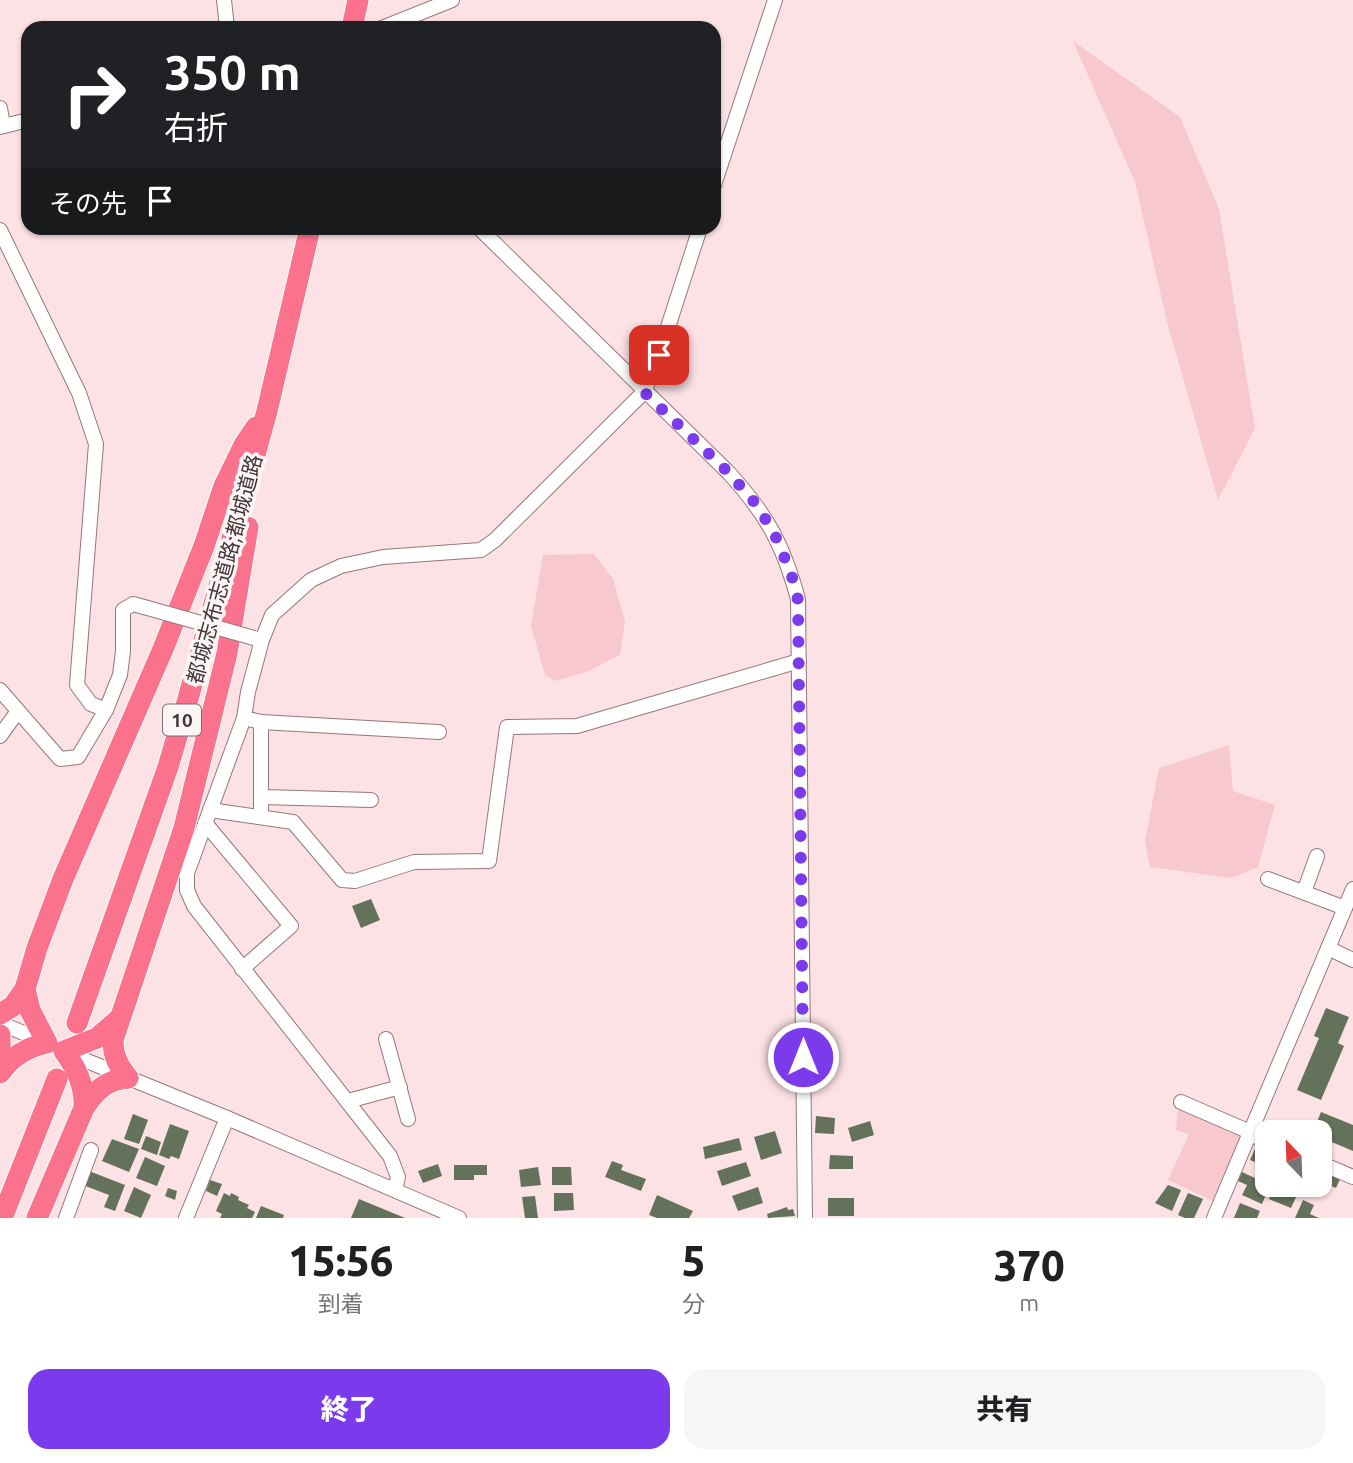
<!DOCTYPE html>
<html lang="ja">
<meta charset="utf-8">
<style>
body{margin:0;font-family:Ubuntu,"Noto Sans JP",sans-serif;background:#f6f6f6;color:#202124;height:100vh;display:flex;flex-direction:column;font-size:26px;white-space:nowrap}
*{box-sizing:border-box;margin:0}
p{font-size:23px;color:#757577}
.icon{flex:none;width:38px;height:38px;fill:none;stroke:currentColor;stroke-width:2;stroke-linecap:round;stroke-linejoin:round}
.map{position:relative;height:1218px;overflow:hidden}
.details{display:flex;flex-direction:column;background:#fff;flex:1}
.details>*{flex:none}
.guide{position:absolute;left:21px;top:21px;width:700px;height:214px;border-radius:21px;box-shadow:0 2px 5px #0004;background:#202124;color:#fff;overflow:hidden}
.needle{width:46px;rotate:337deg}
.controls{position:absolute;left:1255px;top:1120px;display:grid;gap:14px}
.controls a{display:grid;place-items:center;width:77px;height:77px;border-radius:14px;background:#fff;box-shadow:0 2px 5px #0004;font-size:35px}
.pin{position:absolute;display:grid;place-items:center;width:60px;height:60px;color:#fff;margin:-30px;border-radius:14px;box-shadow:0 4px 10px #0006}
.me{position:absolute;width:77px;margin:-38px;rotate:0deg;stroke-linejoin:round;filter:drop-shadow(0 0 5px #0008)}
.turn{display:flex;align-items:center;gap:24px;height:147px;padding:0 28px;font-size:32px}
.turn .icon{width:91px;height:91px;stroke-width:2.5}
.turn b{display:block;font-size:49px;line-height:60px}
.then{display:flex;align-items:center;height:66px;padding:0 28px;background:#0003;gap:14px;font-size:26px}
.eta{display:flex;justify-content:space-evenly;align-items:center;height:119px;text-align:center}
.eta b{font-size:42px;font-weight:800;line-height:49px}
.button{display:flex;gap:14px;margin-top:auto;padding:14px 28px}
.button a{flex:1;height:80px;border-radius:21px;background:#7c3aed;color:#fff;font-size:28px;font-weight:800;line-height:80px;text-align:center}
.button a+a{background:#f6f6f6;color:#202124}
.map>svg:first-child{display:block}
.green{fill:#f7c8cd}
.building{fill:#64715b}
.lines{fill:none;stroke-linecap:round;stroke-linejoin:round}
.minor-casing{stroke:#94777a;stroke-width:16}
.highway-casing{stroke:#fff;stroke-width:23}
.minor{stroke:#fff;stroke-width:14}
.highway{stroke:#fa728c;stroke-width:21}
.minor-bridge-casing{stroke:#94777a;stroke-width:16;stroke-linecap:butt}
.minor-bridge{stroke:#fff;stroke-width:14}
.route{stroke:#7c3aed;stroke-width:12;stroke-dasharray:0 21.6}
.labels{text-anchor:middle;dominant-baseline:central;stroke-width:7;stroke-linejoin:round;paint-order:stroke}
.shield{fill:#fcf5f5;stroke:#7a6f71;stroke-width:2}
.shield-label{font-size:19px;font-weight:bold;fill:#433638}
.street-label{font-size:21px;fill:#433638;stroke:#fcf5f5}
</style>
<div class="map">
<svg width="1353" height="1218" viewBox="0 0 1353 1218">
<rect width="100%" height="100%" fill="#fde2e5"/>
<g class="green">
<path d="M1073 41 1180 117 1219 209 1255 428 1218 500 1167 322 1135 182Z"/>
<path d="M594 554 613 579 625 621 620 655 589 671 555 681 545 675 531 626 543 555Z"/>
<path d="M1229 745 1233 791 1275 805 1258 867 1231 878 1150 867 1145 841 1159 768Z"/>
<path d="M1178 1105 1245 1136 1215 1202 1168 1180 1189 1134 1176 1130Z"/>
</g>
<g class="building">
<path d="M371 899 380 920 361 928 352 906Z"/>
<path d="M1326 1008 1349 1017 1338 1043 1344 1046 1321 1100 1297 1090 1319 1038 1314 1036Z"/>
<path d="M1321 1112 1353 1125V1151L1320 1137V1132H1313Z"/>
<path d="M133 1114 148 1120 139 1144 124 1139Z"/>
<path d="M816 1116 835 1118 834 1134 815 1133Z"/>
<path d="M870 1121 874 1135 852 1142 848 1128Z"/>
<path d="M170 1124 189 1131 179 1159 171 1156 169 1159 159 1155Z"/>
<path d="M775 1131 782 1153 761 1160 754 1137Z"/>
<path d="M146 1136 161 1142 157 1155 141 1149Z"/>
<path d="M739 1138 742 1150 705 1159 703 1147Z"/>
<path d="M112 1139 139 1149 129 1172 102 1161Z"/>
<path d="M1258 1142 1267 1146V1167L1250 1160Z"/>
<path d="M830 1155 853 1156V1169H829Z"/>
<path d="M145 1157 165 1166 157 1186 136 1178Z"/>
<path d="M612 1161 623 1165 621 1170 646 1179 641 1191 605 1177Z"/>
<path d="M746 1162 751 1176 722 1186 717 1171Z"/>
<path d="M438 1164 442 1176 423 1183 418 1171Z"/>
<path d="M454 1165H487V1175H474V1180H454Z"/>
<path d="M538 1167 541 1185 521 1187 519 1170Z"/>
<path d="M552 1167H571L572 1185H552Z"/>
<path d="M1320 1168 1341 1177 1336 1188 1320 1181Z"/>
<path d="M89 1171 125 1185 115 1211 104 1207 109 1195 83 1185Z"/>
<path d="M1242 1172 1270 1185 1262 1204 1242 1195 1247 1185 1238 1181Z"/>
<path d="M210 1180 222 1184 217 1196 206 1191Z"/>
<path d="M1168 1185 1181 1190 1172 1211 1155 1203Z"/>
<path d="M1275 1186 1297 1195 1291 1208 1269 1199Z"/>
<path d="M134 1187 151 1195 141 1218 124 1211Z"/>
<path d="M758 1187 763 1203 738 1211 732 1196Z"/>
<path d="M168 1188 177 1191 175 1200 165 1196Z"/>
<path d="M224 1193 230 1196 231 1193 239 1197 238 1200 249 1205 247 1208 255 1212 252 1218H220L222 1214 216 1211Z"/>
<path d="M554 1193H573L574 1210 554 1211Z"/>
<path d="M1188 1193 1203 1199 1194 1218H1185L1178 1215Z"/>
<path d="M657 1195 693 1211 689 1218H657L649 1215Z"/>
<path d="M535 1196 538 1218H525L522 1197Z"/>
<rect x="828" y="1198" width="26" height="18"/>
<path d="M359 1199 405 1218H351Z"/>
<path d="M1303 1200 1314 1205 1310 1214 1319 1218H1295Z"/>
<path d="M1240 1203 1260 1211 1257 1218H1234Z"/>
<path d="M261 1206 284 1215 283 1218H256Z"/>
<path d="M787 1207 788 1210 793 1209 795 1216 768 1218 767 1214Z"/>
</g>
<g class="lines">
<defs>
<g id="minor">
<path d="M224 0 227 28"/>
<path d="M382 28 452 0"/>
<path d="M0 108 3 126"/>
<path d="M0 127 28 120"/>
<path d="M714 185 775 0"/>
<path d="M479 228 729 473C767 515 783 544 798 599L805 1218"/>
<path d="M0 230 79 393 96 444 77 685 91 704 106 710 78 757 60 759 0 690"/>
<path d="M106 710 120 675 123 651V610L133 604 144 607"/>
<path d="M244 718 187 873V890L194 906 390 1156 398 1177 395 1190"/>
<path d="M261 722 439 732"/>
<path d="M0 736 18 711"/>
<path d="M262 797 371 800"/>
<path d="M210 810 293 822 342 880 355 881 414 862 489 861 507 727 577 726 799 661"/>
<path d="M261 817V722L244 718 248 692 262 640 272 615 311 580 341 566 383 557 481 550 495 540 644 392 659 355 700 228"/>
<path d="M205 823 291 926 242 969"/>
<path d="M1268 879 1345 908"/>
<path d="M1304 892 1317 856"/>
<path d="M1328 948 1353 960"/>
<path d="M0 1023 47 1043"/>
<path d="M386 1039 408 1119"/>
<path d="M65 1052 227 1118 459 1218"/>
<path d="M348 1101 400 1087"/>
<path d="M1181 1102 1250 1132"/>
<path d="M1249 1134 1267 1141"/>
<path d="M1320 1163 1353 1177"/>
<path d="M66 1218 91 1150"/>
<path d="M186 1218 227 1118"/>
<path d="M1214 1218 1353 889"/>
</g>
<g id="highway">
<path d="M352 28 358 0"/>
<path d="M0 1014 13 1006 25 989 37 948 63 879 163 649 204 546 224 486 244 445 256 427"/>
<path d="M77 1023 168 767 186 706 267 411 310 228"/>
<path d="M0 1035V1051"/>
<path d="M0 1073C12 1056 27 1047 47 1043L30 1010 25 989"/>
<path d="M128 1078C118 1065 113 1056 113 1040L184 828 227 653 248 527"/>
<path d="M84 1108C85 1086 77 1069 64 1051L97 1038 119 1019"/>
<path d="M2 1218 57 1079"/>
<path d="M37 1218 84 1108C96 1090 106 1080 128 1078"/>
</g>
</defs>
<use href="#minor" class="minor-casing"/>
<use href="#highway" class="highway-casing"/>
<use href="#minor" class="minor"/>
<use href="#highway" class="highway"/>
<defs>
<path id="minor-bridge" d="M144 607 254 638"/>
</defs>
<use href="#minor-bridge" class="minor-bridge-casing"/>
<use href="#minor-bridge" class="minor-bridge"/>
</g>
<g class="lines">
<path class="route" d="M659 355 644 392 729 473 756 504 774 533 791 573 798 600 803 1057"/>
</g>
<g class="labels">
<rect class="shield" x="163" y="704.5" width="38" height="31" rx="5"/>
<g class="shield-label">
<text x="182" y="720">10</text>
</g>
<g class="street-label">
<text transform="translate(224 569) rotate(-75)">都城志布志道路;都城道路</text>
</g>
</g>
</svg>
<div class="controls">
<a><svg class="needle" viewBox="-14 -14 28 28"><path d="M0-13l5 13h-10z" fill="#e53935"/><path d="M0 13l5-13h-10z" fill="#757577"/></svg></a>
</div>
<div class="pin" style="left:659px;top:355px;background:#d93025"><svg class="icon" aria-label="arrive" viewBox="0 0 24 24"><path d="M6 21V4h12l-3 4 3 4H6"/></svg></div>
<svg class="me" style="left:803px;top:1057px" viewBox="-20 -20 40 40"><circle r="17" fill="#7c3aed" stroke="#fff" stroke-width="3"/><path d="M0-11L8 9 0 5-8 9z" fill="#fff"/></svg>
<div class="guide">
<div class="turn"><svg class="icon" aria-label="right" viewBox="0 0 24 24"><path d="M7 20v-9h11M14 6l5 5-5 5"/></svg><div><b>350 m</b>右折</div></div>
<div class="then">その先<svg class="icon" aria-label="arrive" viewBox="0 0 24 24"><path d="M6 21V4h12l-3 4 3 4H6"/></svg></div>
</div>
</div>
<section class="details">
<div class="eta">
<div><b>15:56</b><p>到着</p></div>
<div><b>5</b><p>分</p></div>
<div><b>370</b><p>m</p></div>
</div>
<div class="button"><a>終了</a><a>共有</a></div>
</section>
